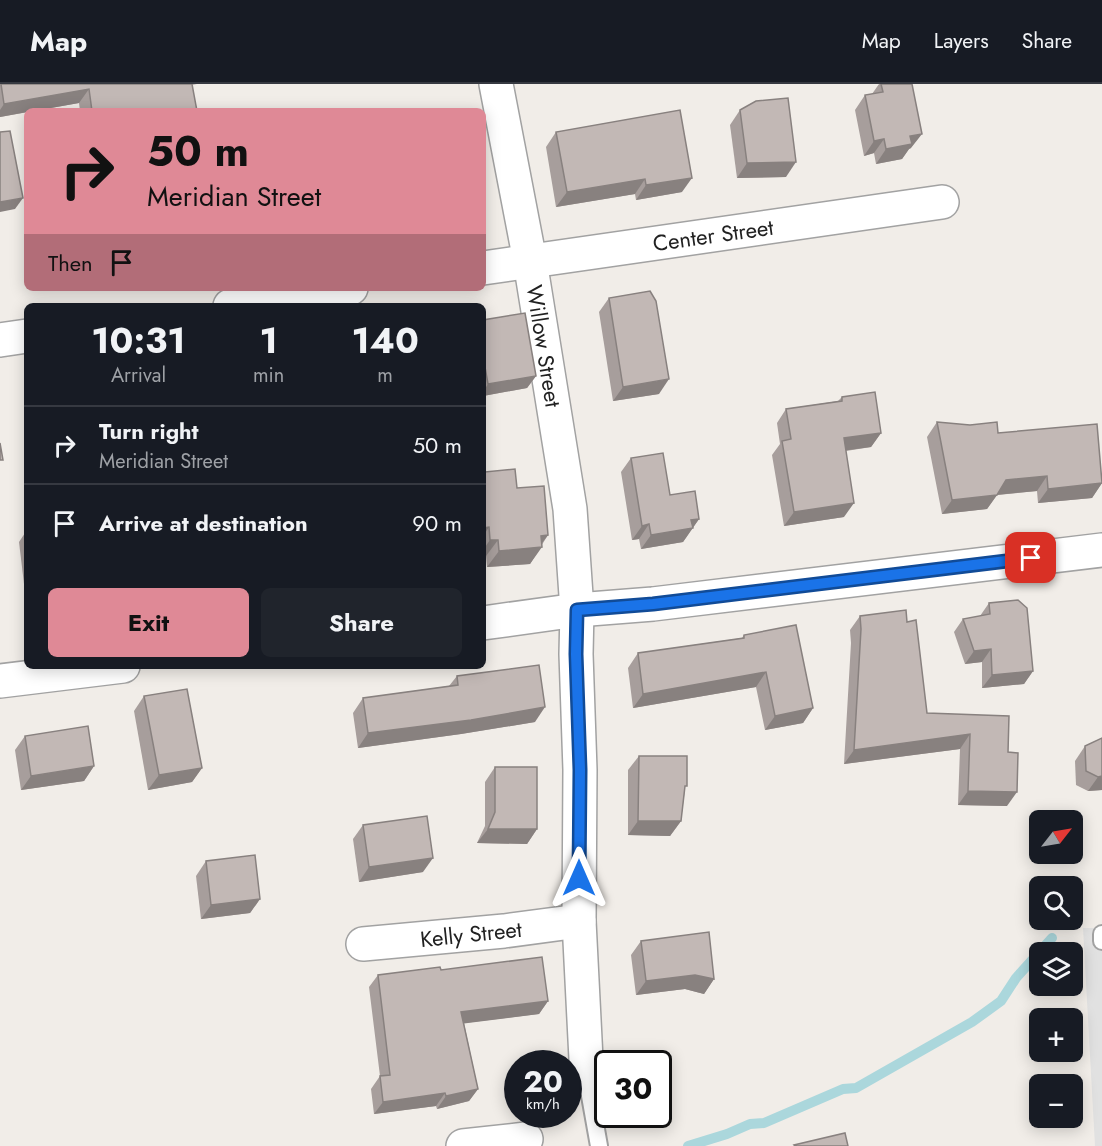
<!DOCTYPE html>
<meta charset="utf-8">
<style>
body{margin:0;font-family:Jost,sans-serif;background:#20242c;color:#f1f3f6;height:100vh;display:flex;flex-direction:column;font-size:22px;white-space:nowrap}
*{box-sizing:border-box;margin:0}
p{font-size:20px;color:#9ea1a6}
.icon{flex:none;width:33px;height:33px;fill:none;stroke:currentColor;stroke-width:2;stroke-linecap:round;stroke-linejoin:round}
.map{position:relative;flex:1;overflow:hidden}
.sheet{position:absolute;left:24px;top:219px;width:462px;height:366px;display:flex;flex-direction:column;background:#171b24;border-radius:9px;box-shadow:0 3px 15px #0003}
.sheet>*{flex:none}
.banner{position:absolute;left:24px;top:24px;width:462px;height:183px;border-radius:9px;box-shadow:0 3px 15px #0003;background:#df8996;color:#111;overflow:hidden}
.needle{width:39px;rotate:59deg}
.fabs{position:absolute;left:1029px;top:726px;display:grid;gap:12px}
.fabs a{display:grid;place-items:center;width:54px;height:54px;border-radius:9px;background:#171b24;box-shadow:0 3px 15px #0003;font-size:30px}
.speed{position:absolute;left:504px;top:966px;display:flex;gap:12px;font-size:30px;font-weight:700;text-align:center}
.speed>*{display:grid;place-content:center;width:78px;height:78px;border-radius:50%;background:#171b24;box-shadow:0 3px 15px #0003;line-height:1}
.speed small{font-size:15px;font-weight:400}
.speed .limit{border:3px solid #111;border-radius:9px;background:#fff;color:#111}
.pin{position:absolute;display:grid;place-items:center;width:51px;height:51px;color:#fff;margin:-26px;border-radius:12px;box-shadow:0 3px 9px #0006}
.me{position:absolute;width:66px;margin:-33px;rotate:0deg;stroke-linejoin:round;filter:drop-shadow(0 0 4px #0008)}
.turn{display:flex;align-items:center;gap:21px;height:126px;padding:0 24px;font-size:27px}
.turn .icon{width:78px;height:78px;stroke-width:2.5}
.turn b{display:block;font-size:42px;line-height:51px}
.then{display:flex;align-items:center;height:57px;padding:0 24px;background:#0003;gap:12px;font-size:22px}
.eta{display:flex;justify-content:space-evenly;align-items:center;height:102px;text-align:center}
.eta b{font-size:36px;font-weight:700;line-height:42px}
.action{display:flex;gap:12px;margin-top:auto;padding:12px 24px}
.action a{flex:1;height:69px;border-radius:9px;background:#df8996;color:#111;font-size:24px;font-weight:700;line-height:69px;text-align:center}
.action a+a{background:#20242c;color:#f1f3f6}
ul{padding:0;list-style:none}
li{display:flex;align-items:center;gap:18px;height:78px;padding:0 24px;border-top:2px solid #363941}
li div{flex:1}
li b{display:block;font-size:22px}
li em{font-style:normal}
header{display:flex;align-items:center;gap:36px;box-sizing:border-box;height:84px;padding:0 30px;background:#171b24;border-bottom:2px solid #363941}
header strong{font-size:28px}
nav{display:flex;gap:33px;margin-inline-start:auto;font-size:21px}
.map>svg:first-child{display:block}
.parking{fill:#e1e1e1}
.lines{fill:none;stroke-linecap:round;stroke-linejoin:round}
.stream{stroke:#abd7dc;stroke-width:10}
.service-casing{stroke:#a2a2a2;stroke-width:20}
.minor-casing{stroke:#a2a2a2;stroke-width:36}
.service{stroke:#fff;stroke-width:16}
.minor{stroke:#fff;stroke-width:33}
.wall{fill:#a79e9c}
.shaded-wall{fill:#88817f}
.building{fill:#c2b8b5;stroke:#88817f;stroke-width:1.5}
.route-casing{stroke:#114b97;stroke-width:15}
.route{stroke:#1a73e8;stroke-width:10}
.labels{text-anchor:middle;dominant-baseline:central;stroke-width:4.5;stroke-linejoin:round;paint-order:stroke}
.street-label{font-size:22px;fill:#212121;stroke:#fff}
</style>
<header>
<strong>Map</strong>
<nav><a>Map</a><a>Layers</a><a>Share</a></nav>
</header>
<div class="map">
<svg width="1102" height="1062" viewBox="0 0 1102 1062">
<rect width="100%" height="100%" fill="#f1ede8"/>
<path class="parking" d="M1083 844H1102V1062H1095Z"/>
<g class="lines">
<path class="stream" d="M688 1062 727 1050 750 1040 764 1039 843 1005 856 1004 972 938 1001 917 1016 894 1052 854"/>
<defs>
<g id="service">
<path d="M1102 850V857"/>
<path d="M587 995 599 1062"/>
</g>
<g id="minor">
<path d="M496 0 530 177 570 425 577 526 576 570 580 686 579 837 587 995"/>
<path d="M483 184 942 118"/>
<path d="M230 222 351 204"/>
<path d="M0 256 27 252"/>
<path d="M483 539 577 526 653 520 1102 466"/>
<path d="M0 597 123 582"/>
<path d="M363 860 504 847 579 837"/>
<path d="M463 1062 526 1055"/>
</g>
</defs>
<use href="#service" class="service-casing"/>
<use href="#minor" class="minor-casing"/>
<use href="#service" class="service"/>
<use href="#minor" class="minor"/>
</g>
<g class="wall">
<path d="M0 0H197L192 1 197 27H80L79 19 0 33Z"/>
<path d="M879 0H912L911 64 909 65 902 75 876 80 874 69 864 72 855 26 865 11 872 10Z"/>
<path d="M740 26 786 93 737 94 730 41Z"/>
<path d="M556 48 682 108 636 116 635 110 556 123 546 63Z"/>
<path d="M609 214 659 310 613 317 599 228Z"/>
<path d="M483 236 536 292 527 304 483 312Z"/>
<path d="M842 313 881 349 871 363 846 367 844 433 784 442 772 371 780 360 777 339 786 325 838 317Z"/>
<path d="M937 338 998 349 1102 399 1092 414 1038 419 1037 407 997 411 987 425 942 430 927 353Z"/>
<path d="M631 374 670 411 699 435 683 458 641 465 639 455 632 456 621 388Z"/>
<path d="M483 378 485 388 517 404 548 451 530 480 487 483 486 472 483 473Z"/>
<path d="M27 446V525L19 458Z"/>
<path d="M989 519 1033 587 1024 600 982 604V578L965 580 954 548 963 535 980 532Z"/>
<path d="M860 532 907 538 927 629 1009 632 1007 722 958 721 960 665 844 680 851 559 850 546Z"/>
<path d="M744 551 813 624 803 639 765 646 756 603 633 624 628 584 638 569 742 554Z"/>
<path d="M457 592 535 638 461 650 358 664 353 629 363 614 449 602Z"/>
<path d="M144 612 202 684 192 698 148 706 134 627Z"/>
<path d="M25 652 94 682 84 697 21 706 15 666Z"/>
<path d="M1102 654V706L1088 707 1076 701 1075 677 1085 662Z"/>
<path d="M639 672 685 705 681 737 670 752 628 751V686Z"/>
<path d="M495 683 537 745 527 760 477 759 485 742V698Z"/>
<path d="M363 741 423 788 359 798 353 755Z"/>
<path d="M206 777 260 815 250 829 201 835 196 792Z"/>
<path d="M641 857 714 895 704 910 685 905 636 911 631 871Z"/>
<path d="M441 886 548 917 539 930 464 939 478 1005 469 1017 437 1025 436 1022 374 1030 371 1005 380 992 369 903 378 891Z"/>
</g>
<g class="shaded-wall">
<path d="M89 5 79 19 34 27H27V28L0 33V26L4 20Z"/>
<path d="M922 50 911 64 909 65 902 75 876 80 886 65 910 52Z"/>
<path d="M884 55 874 69 864 72 874 57Z"/>
<path d="M796 78 786 93 737 94 747 79Z"/>
<path d="M692 94 682 108 636 116 646 101Z"/>
<path d="M645 95 635 110 556 123 567 108Z"/>
<path d="M23 114 15 125 0 128V118Z"/>
<path d="M536 292 527 304 483 312V308L488 300Z"/>
<path d="M669 295 659 310 613 317 623 303Z"/>
<path d="M881 349 871 363 834 368 844 354Z"/>
<path d="M1047 392 1037 407 996 411 1006 396Z"/>
<path d="M1102 399 1092 414 1038 419 1048 405Z"/>
<path d="M997 411 987 425 942 430 952 416Z"/>
<path d="M854 419 844 433 784 442 794 428Z"/>
<path d="M699 435 683 458 641 465 651 451 691 436Z"/>
<path d="M649 440 639 455 632 456 642 442Z"/>
<path d="M489 443 483 452V444Z"/>
<path d="M548 451 539 463H542L530 480 487 483 499 467 541 452Z"/>
<path d="M490 456H498L486 472 483 473V466Z"/>
<path d="M991 565 982 578 965 580 974 567Z"/>
<path d="M1033 587 1024 600 982 604 992 591Z"/>
<path d="M766 588 756 603 633 624 643 610Z"/>
<path d="M545 623 535 638 461 650 358 664 368 649Z"/>
<path d="M813 624 803 639 765 646 775 632Z"/>
<path d="M970 650 960 665 844 680 854 666Z"/>
<path d="M94 682 84 697 21 706 31 692Z"/>
<path d="M202 684 192 698 148 706 159 691Z"/>
<path d="M1102 692V706L1088 707 1098 693Z"/>
<path d="M968 707 1017 708 1007 722 958 721Z"/>
<path d="M638 737H681L670 752 628 751Z"/>
<path d="M488 745H537L527 760 477 759Z"/>
<path d="M433 774 423 788 359 798 369 783Z"/>
<path d="M260 815 250 829 201 835 211 821Z"/>
<path d="M695 891 714 895 704 910 685 905 636 911 646 897Z"/>
<path d="M548 917 539 930 452 941 461 928Z"/>
<path d="M478 1005 469 1017 437 1025 446 1012Z"/>
<path d="M445 1009 436 1022 374 1030 383 1018Z"/>
</g>
<g class="building">
<path d="M1 0H192L197 27H92L89 5 4 20Z"/>
<path d="M881 0H912L922 50 910 52 912 60 886 65 884 55 874 57 865 11 883 8Z"/>
<path d="M788 14 796 78 747 79 740 26 756 17Z"/>
<path d="M680 26 692 94 646 101 645 95 567 108 556 48Z"/>
<path d="M10 47 23 114 0 118V48Z"/>
<path d="M650 207 656 217 669 295 623 303 609 214Z"/>
<path d="M525 229 536 292 488 300 485 283 483 284V236Z"/>
<path d="M875 308 881 349 844 354 854 419 794 428 782 357 791 355 786 325 842 317V313Z"/>
<path d="M937 338 970 341 997 338 998 349 1097 340 1102 399 1048 405 1047 392 1006 396 997 411 952 416Z"/>
<path d="M0 359 3 376H0Z"/>
<path d="M663 369 670 411 695 407 699 435 691 436 693 444 651 451 649 440 642 442 631 374Z"/>
<path d="M483 378 485 388 515 385 517 404 544 402 548 451 541 452 542 463 499 467 498 456H490L489 443 483 444Z"/>
<path d="M1018 516 1027 524 1033 587 992 591 991 565 974 567 963 535 990 530 989 519Z"/>
<path d="M906 526 907 538 916 536 927 629 1009 632 1008 668 1018 669 1017 708 968 707 970 650 854 666 861 545 860 532Z"/>
<path d="M796 541 813 624 775 632 766 588 643 610 638 569 744 554V551Z"/>
<path d="M539 581 545 623 471 636 368 649 363 614 458 601 457 592Z"/>
<path d="M187 605 202 684 159 691 144 612Z"/>
<path d="M88 642 94 682 31 692 25 652Z"/>
<path d="M1102 654V692L1098 693 1086 687 1085 662Z"/>
<path d="M639 672H687V702H685L681 737H638Z"/>
<path d="M495 683H537V745H488L495 728Z"/>
<path d="M427 732 433 774 369 783 363 741Z"/>
<path d="M255 771 260 815 211 821 206 777Z"/>
<path d="M709 848 714 895 695 891 646 897 641 857Z"/>
<path d="M542 873 548 917 461 928 478 1005 446 1012 445 1009 383 1018 380 992 390 991 378 891 440 883 441 886Z"/>
<path d="M845 1049 848 1062H795L794 1061Z"/>
</g>
<g class="lines">
<defs>
<path id="route" d="M579 794 580 686 576 570 577 526 653 520 1031 474"/>
</defs>
<use href="#route" class="route-casing"/>
<use href="#route" class="route"/>
</g>
<g class="labels">
<g class="street-label">
<text transform="translate(713 151) rotate(-8)">Center Street</text>
<text transform="translate(544 262) rotate(81)">Willow Street</text>
<text transform="translate(471 850) rotate(-6)">Kelly Street</text>
</g>
</g>
</svg>
<div class="fabs">
<a><svg class="needle" viewBox="-14 -14 28 28"><path d="M0-13l5 13h-10z" fill="#e53935"/><path d="M0 13l5-13h-10z" fill="#9ea1a6"/></svg></a>
<a><svg class="icon" aria-label="search" viewBox="0 0 24 24"><circle cx="10" cy="10" r="6"/><path d="M15 15l6 6"/></svg></a>
<a><svg class="icon" aria-label="layers" viewBox="0 0 24 24"><path d="M12 4l9 5-9 5-9-5zM3 14l9 5 9-5"/></svg></a>
<a>+</a>
<a>−</a>
</div>
<div class="speed"><div>20<small>km/h</small></div><div class="limit">30</div></div>
<div class="pin" style="left:1031px;top:474px;background:#d93025"><svg class="icon" aria-label="arrive" viewBox="0 0 24 24"><path d="M6 21V4h12l-3 4 3 4H6"/></svg></div>
<svg class="me" style="left:579px;top:794px" viewBox="-20 -20 40 40"><path d="M0-17L14 15 0 8-14 15z" fill="#1a73e8" stroke="#fff" stroke-width="4"/></svg>
<div class="banner">
<div class="turn"><svg class="icon" aria-label="right" viewBox="0 0 24 24"><path d="M7 20v-9h11M14 6l5 5-5 5"/></svg><div><b>50 m</b>Meridian Street</div></div>
<div class="then">Then<svg class="icon" aria-label="arrive" viewBox="0 0 24 24"><path d="M6 21V4h12l-3 4 3 4H6"/></svg></div>
</div>
<section class="sheet">
<div class="eta">
<div><b>10:31</b><p>Arrival</p></div>
<div><b>1</b><p>min</p></div>
<div><b>140</b><p>m</p></div>
</div>
<ul>
<li><svg class="icon" aria-label="right" viewBox="0 0 24 24"><path d="M7 20v-9h11M14 6l5 5-5 5"/></svg><div><b>Turn right</b><p>Meridian Street</p></div><em>50 m</em></li>
<li><svg class="icon" aria-label="arrive" viewBox="0 0 24 24"><path d="M6 21V4h12l-3 4 3 4H6"/></svg><div><b>Arrive at destination</b></div><em>90 m</em></li>
</ul>
<div class="action"><a>Exit</a><a>Share</a></div>
</section>
</div>
